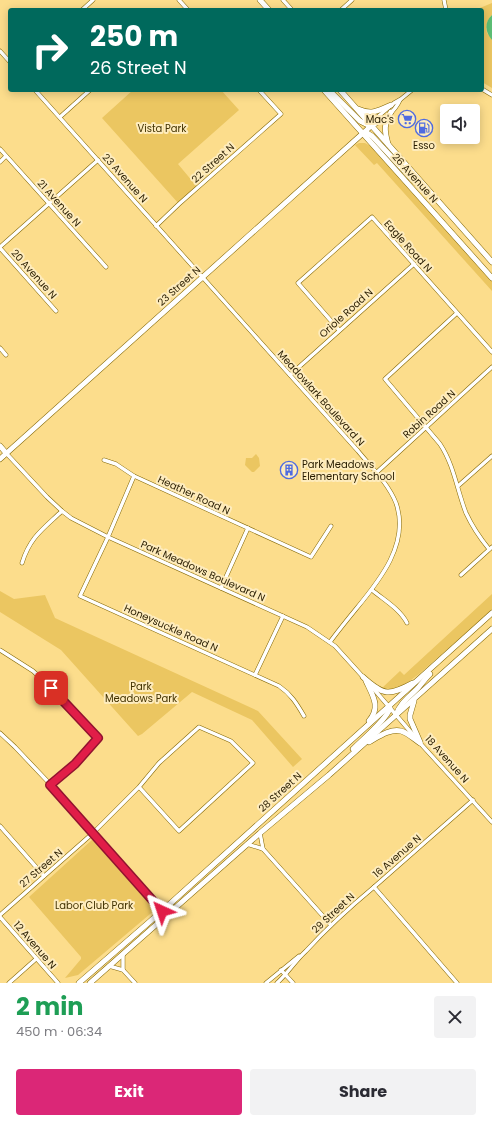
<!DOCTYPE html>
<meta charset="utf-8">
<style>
body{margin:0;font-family:Poppins,sans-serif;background:#f2f2f3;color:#2b2b33;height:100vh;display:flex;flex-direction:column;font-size:15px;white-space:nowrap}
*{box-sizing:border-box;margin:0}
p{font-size:13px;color:#7c7c81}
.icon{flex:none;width:22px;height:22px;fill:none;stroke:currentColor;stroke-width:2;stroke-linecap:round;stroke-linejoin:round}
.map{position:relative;height:983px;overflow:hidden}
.drawer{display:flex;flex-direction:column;background:#fff;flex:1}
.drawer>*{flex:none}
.hud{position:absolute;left:8px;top:8px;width:476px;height:84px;border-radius:4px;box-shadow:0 2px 10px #0003;background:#00695c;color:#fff;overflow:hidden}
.controls{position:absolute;left:440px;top:104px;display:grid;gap:8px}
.controls a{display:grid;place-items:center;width:40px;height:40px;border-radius:4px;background:#fff;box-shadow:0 2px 10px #0003;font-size:20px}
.pin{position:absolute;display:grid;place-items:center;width:34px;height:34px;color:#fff;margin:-17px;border-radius:8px;box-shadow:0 2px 6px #0006}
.me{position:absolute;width:44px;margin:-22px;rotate:318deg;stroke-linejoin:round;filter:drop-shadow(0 0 3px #0008)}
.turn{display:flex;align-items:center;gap:14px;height:84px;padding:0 16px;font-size:18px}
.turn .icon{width:52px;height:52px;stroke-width:2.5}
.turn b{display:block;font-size:28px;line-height:34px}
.round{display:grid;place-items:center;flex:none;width:42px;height:42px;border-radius:4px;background:#f2f2f3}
.headline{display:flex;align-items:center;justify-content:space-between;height:68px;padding:0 16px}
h1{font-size:24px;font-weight:700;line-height:30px;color:#1e9e55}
.cta{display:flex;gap:8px;margin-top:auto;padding:8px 16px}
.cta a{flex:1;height:46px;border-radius:4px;background:#db2777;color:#fff;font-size:16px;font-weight:700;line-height:46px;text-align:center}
.cta a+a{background:#f2f2f3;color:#2b2b33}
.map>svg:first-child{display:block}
.green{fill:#ebc661}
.water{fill:#5dbf75}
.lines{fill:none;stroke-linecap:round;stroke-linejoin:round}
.street-casing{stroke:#846806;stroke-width:4.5}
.secondary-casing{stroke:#846806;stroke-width:6}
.street{stroke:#fff;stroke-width:3.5}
.secondary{stroke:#fff;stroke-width:5}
.route-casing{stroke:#92132f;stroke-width:10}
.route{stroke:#e11d48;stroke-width:7}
.labels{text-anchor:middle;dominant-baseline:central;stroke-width:4;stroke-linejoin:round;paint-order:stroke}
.poi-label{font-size:10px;fill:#281c00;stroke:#feecbd;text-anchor:end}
.park-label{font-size:10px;fill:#413100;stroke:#feecbd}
.street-label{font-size:10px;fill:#281c00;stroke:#feecbd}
</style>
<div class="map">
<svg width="492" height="983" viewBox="0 0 492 983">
<rect width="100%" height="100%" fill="#fcdd8c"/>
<g class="green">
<path d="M492 3V15L490 17 487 22 486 28 487 33 492 40V88L482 82V10H475Z"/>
<path d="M133 90H221L239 110 178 164 198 188 179 204 102 118Z"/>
<path d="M359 143H365L372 147 492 279V291L377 163 374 165 355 145Z"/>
<path d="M256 454 259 458 260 466 254 472H252L245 465 246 458H252Z"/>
<path d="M0 591 14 599 45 595 55 618 258 711 302 759 293 767 252 720 192 692 142 734 138 736 61 650 0 612Z"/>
<path d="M492 594V610L419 674C407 683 398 692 382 688L400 671 404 675Z"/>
<path d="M93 839 156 909 78 975 65 978 81 959V957L29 897Z"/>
</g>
<path class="water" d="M492 15V40C485 32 484 22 492 15Z"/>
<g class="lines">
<defs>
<g id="street">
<path d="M179 0 188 10"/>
<path d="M283 0 292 10"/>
<path d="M444 0 446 10"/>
<path d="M82 10 93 0"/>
<path d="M341 10 352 0"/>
<path d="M0 51 10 62"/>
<path d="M482 89 492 95"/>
<path d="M35 90 358 451C371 467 388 483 396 503 410 543 380 580 356 609 347 620 338 631 330 642"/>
<path d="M60 117 90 90"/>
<path d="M371 126 374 120 394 103 401 99 412 90"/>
<path d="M371 126C383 122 395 111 400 100"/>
<path d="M0 149 106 267"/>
<path d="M0 162 6 156"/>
<path d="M156 226 179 204 281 114 259 90"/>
<path d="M0 247 98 160"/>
<path d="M0 248 56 311"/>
<path d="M457 313 385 379 440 444C454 465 457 490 466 513 472 526 480 538 489 549"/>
<path d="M339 330 298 283 372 217 492 352"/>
<path d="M0 348 6 355"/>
<path d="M290 375 414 264"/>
<path d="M6 453 47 497 62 511 71 518 108 537 307 627 335 646 364 678"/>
<path d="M104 460 116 464 134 476 311 557 331 526"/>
<path d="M376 473 492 367"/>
<path d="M134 476 108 537 80 596 279 686C291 694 297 704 304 716"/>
<path d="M458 486 492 456"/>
<path d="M22 563C30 537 43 529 62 511"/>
<path d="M461 575 492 547"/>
<path d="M221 588 248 528"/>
<path d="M372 590C384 600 400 609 407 623"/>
<path d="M0 650 33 671 60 696 98 738 75 763 51 785"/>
<path d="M255 675 283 616"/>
<path d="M372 687 415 737"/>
<path d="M0 733 15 747 51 785 162 911 167 915"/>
<path d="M419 742 492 822"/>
<path d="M0 826 44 876"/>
<path d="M260 833 263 849 331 925"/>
<path d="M247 844 263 849"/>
<path d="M0 915 93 833 139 787 159 763 199 727 231 741 253 763 179 831 139 787"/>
<path d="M0 917 58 983"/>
<path d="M123 954V970"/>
<path d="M109 966 123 970 135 983"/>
<path d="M281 970 293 983"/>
<path d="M9 983 36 959"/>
<path d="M266 983 299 956"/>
<path d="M277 983C288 973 295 961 306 951 327 928 350 907 374 887"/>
<path d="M457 983 374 887 473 800"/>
</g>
<g id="secondary">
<path d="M260 0 269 10"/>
<path d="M324 90 492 278"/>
<path d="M329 90 360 121 370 126"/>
<path d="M340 90 492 262"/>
<path d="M358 109C371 115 378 111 391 105"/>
<path d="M363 133H367L372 136 412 179 427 192"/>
<path d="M388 144C384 129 384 125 391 112"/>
<path d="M0 446 6 453"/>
<path d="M0 459 371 126"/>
<path d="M363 677C384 696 389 696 413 683"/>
<path d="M366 681C373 696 381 707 369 721"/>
<path d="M414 701 410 715V719L420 742"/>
<path d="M396 715C400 703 409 697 418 688 422 683 426 678 430 674"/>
<path d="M369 742C378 737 391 728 401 731 408 733 414 739 420 743"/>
<path d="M353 749C361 741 388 718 390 708"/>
<path d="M79 983 162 911 492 613"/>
<path d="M90 983 260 833 329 775 492 629"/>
</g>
</defs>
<use href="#street" class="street-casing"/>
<use href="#secondary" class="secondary-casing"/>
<use href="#street" class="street"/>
<use href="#secondary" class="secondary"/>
</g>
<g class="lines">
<defs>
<path id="route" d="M51 688 98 738 75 764 50 785 162 911"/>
</defs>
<use href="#route" class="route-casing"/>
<use href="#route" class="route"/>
</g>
<defs>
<symbol id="supermarket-ring" viewBox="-11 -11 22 22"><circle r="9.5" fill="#feecbd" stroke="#4f6be0" stroke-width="1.5"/><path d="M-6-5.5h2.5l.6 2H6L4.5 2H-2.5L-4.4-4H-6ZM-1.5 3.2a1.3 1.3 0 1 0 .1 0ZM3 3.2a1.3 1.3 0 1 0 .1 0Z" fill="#4f6be0"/></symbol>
<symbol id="fuel-ring" viewBox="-11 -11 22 22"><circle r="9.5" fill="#feecbd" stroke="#4f6be0" stroke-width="1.5"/><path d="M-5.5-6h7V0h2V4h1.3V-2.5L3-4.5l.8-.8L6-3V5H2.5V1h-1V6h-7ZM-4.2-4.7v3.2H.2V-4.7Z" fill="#4f6be0"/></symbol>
<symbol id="building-ring" viewBox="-11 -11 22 22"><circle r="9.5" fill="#feecbd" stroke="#4f6be0" stroke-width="1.5"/><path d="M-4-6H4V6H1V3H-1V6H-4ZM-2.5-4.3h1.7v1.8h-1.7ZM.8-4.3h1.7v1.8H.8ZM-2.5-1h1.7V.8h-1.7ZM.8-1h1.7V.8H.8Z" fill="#4f6be0"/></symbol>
</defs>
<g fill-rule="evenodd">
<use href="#supermarket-ring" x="397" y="109" width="20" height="20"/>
<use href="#fuel-ring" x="414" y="118" width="20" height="20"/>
<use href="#building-ring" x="279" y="460" width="20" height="20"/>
</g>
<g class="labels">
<g class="poi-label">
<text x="394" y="119">Mac's</text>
<text x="424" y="145" text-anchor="middle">Esso</text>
<text x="302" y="464" text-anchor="start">Park Meadows<tspan x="302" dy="12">Elementary School</tspan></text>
</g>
<g class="park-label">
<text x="162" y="128">Vista Park</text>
<text x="141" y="686">Park<tspan x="141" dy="12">Meadows Park</tspan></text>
<text x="94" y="905">Labor Club Park</text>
</g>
<g class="street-label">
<text transform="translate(213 163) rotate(-42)">22 Street N</text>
<text transform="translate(125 178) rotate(48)">23 Avenue N</text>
<text transform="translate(415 178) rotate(48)">26 Avenue N</text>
<text transform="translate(59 203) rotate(48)">21 Avenue N</text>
<text transform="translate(408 246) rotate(48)">Eagle Road N</text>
<text transform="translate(34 274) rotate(48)">20 Avenue N</text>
<text transform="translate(179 286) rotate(-42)">23 Street N</text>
<text transform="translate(346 313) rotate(-42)">Oriole Road N</text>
<text transform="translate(321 398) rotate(48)">Meadowlark Boulevard N</text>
<text transform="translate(429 414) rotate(-42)">Robin Road N</text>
<text transform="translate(194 495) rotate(25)">Heather Road N</text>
<text transform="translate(203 571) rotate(24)">Park Meadows Boulevard N</text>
<text transform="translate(171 628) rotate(24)">Honeysuckle Road N</text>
<text transform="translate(447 759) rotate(48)">18 Avenue N</text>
<text transform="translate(280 792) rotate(-42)">28 Street N</text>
<text transform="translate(397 856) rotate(-41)">16 Avenue N</text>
<text transform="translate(41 868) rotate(-41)">27 Street N</text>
<text transform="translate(333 913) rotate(-43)">29 Street N</text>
<text transform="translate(35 945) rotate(49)">12 Avenue N</text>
</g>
</g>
</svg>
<div class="controls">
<a><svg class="icon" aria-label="sound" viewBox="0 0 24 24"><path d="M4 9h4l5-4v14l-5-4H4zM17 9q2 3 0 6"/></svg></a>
</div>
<div class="pin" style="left:51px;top:688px;background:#d93025"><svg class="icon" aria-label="arrive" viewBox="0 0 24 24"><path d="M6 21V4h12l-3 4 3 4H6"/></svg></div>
<svg class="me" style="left:162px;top:911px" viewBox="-20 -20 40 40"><path d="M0-17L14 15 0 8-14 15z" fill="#e11d48" stroke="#fff" stroke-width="4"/></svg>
<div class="hud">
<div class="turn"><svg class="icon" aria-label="right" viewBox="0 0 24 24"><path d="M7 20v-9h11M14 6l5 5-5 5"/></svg><div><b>250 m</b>26 Street N</div></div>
</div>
</div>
<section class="drawer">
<div class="headline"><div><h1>2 min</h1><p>450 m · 06:34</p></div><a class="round"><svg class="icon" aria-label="close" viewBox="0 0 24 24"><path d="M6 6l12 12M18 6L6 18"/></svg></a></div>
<div class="cta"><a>Exit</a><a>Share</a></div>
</section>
